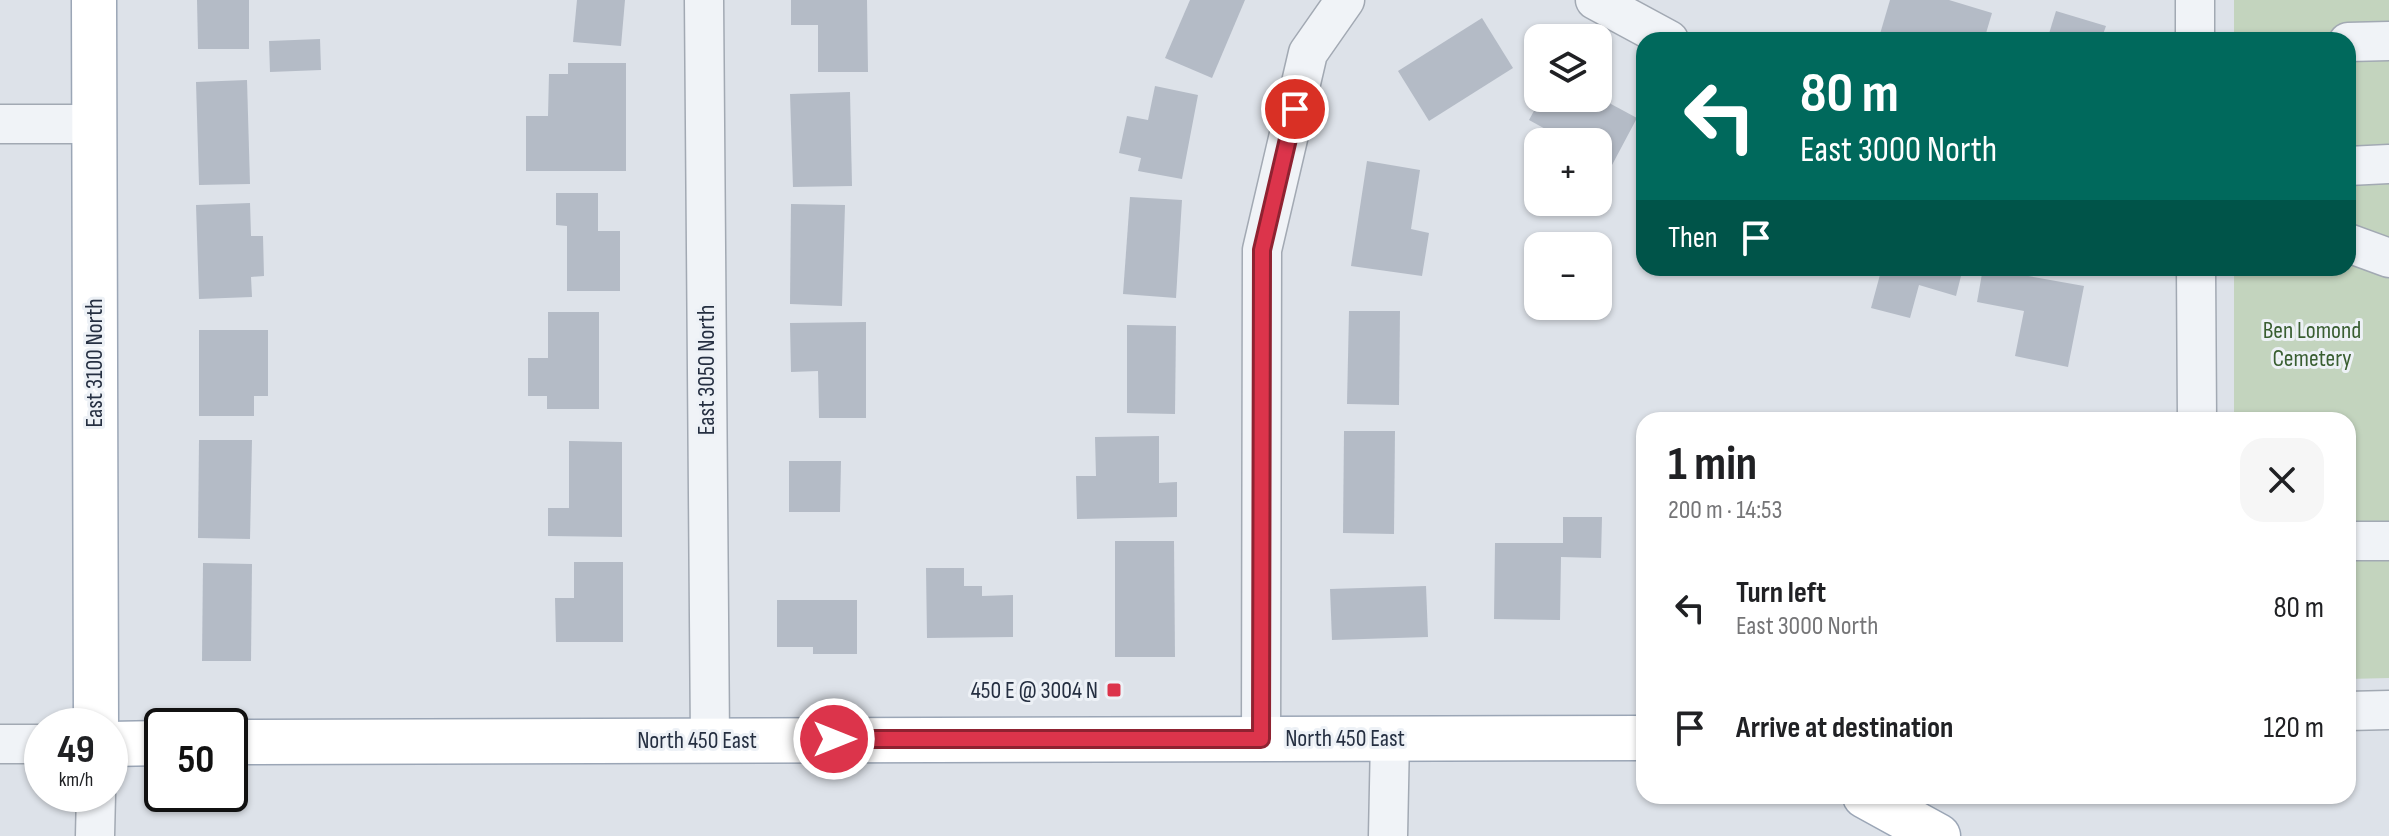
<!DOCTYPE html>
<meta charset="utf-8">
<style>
body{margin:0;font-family:"Sofia Sans Condensed",sans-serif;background:#f6f6f6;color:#202124;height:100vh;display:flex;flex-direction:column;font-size:30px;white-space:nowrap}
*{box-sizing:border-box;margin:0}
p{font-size:26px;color:#757577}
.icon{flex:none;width:44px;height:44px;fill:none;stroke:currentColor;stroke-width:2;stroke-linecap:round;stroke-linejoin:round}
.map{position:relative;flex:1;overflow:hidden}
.sheet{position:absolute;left:1636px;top:412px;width:720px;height:392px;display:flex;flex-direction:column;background:#fff;border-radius:24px;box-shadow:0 2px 6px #0004}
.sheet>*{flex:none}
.hud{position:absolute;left:1636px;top:32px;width:720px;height:244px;border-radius:24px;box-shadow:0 2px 6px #0004;background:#00695c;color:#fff;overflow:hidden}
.buttons{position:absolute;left:1524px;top:24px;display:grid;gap:16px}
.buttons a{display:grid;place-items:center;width:88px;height:88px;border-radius:16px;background:#fff;box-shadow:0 2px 6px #0004;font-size:40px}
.speed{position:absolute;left:24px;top:708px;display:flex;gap:16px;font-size:40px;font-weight:700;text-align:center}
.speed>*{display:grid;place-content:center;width:104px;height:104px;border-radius:50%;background:#fff;box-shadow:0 2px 6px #0004;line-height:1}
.speed small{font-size:20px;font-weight:400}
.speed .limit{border:4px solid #111;border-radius:12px;background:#fff;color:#111}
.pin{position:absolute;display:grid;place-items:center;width:68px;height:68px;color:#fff;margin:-34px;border:4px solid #fff;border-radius:50%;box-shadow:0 2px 8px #0007}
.me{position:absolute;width:88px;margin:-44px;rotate:90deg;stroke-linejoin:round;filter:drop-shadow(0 0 6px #0008)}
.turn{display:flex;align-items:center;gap:28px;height:168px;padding:0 32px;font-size:36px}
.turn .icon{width:104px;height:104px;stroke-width:2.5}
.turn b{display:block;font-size:56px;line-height:68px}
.then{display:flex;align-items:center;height:76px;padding:0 32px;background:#0003;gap:16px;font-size:30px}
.round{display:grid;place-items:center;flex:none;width:84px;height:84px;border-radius:24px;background:#f6f6f6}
.head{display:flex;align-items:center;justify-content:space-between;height:136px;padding:0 32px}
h1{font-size:48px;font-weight:700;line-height:60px}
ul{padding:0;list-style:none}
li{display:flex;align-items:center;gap:24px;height:120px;padding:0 32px}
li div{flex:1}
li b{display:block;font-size:30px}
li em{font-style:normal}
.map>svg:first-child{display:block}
.green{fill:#c3d4be}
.building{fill:#b4bbc6}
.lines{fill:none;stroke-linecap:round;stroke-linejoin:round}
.minor-casing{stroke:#a2a9b3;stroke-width:41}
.major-casing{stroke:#9ba6b6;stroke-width:47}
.path{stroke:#bbc0c8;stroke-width:5;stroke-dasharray:6 6;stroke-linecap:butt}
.minor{stroke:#f0f3f7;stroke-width:38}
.major{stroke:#fff;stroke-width:44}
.route-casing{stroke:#8f2231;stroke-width:20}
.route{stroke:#dc344b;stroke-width:14}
.poi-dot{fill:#dc344b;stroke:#edf1f6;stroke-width:3}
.labels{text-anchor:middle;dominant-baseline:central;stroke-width:6;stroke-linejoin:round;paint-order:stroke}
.park-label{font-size:24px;fill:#395e31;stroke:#edf1f6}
.street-label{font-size:24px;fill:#252f41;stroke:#edf1f6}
.poi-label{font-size:24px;fill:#252f41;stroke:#edf1f6;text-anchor:end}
</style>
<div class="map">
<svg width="2389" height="836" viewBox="0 0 2389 836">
<rect width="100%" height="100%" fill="#dde2e9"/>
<path class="green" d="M2234 0H2389V678L2348 679V420H2234V268H2348V40H2234Z"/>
<g class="building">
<path d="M197 0H249V49H198Z"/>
<path d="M577 0H625L621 46 573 42Z"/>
<path d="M791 0H867L868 72H818V25H791Z"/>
<path d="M1190 0H1245L1212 78 1165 58Z"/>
<path d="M1890 0H1949L1992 13 1984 40H1901L1880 34Z"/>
<path d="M2056 11 2106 26 2101 40H2047Z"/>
<path d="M1482 18 1513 68 1429 121 1398 71Z"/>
<path d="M320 39 321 70 270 72 269 41Z"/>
<path d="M568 63H626V171H526V116H548L549 74H568Z"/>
<path d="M247 80 250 184 199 185 196 82Z"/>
<path d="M1155 86 1198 95 1182 179 1138 171 1141 158 1119 153 1127 116 1148 120Z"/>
<path d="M850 92 852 186 793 187 790 94Z"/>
<path d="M1598 97 1637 118 1612 165 1598 158V142H1569L1529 120 1541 98Z"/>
<path d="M1367 161 1420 170 1411 229 1429 233 1422 276 1351 266Z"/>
<path d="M556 193H598V231H620V291H567V226L556 225Z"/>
<path d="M1130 197 1182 200 1176 298 1123 294Z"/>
<path d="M250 203 251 236H263L264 276 251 277 252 297 199 299 196 205Z"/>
<path d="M791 204 845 205 842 306 790 304Z"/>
<path d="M1872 268H1963L1956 296 1919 285 1910 318 1871 308 1881 271Z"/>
<path d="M1983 268 2084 286 2068 367 2015 356 2024 311 1977 302Z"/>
<path d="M1349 311H1400L1399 405 1347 404Z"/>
<path d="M548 312H599V409H547V396H528V358H548Z"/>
<path d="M866 322V418H819L818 371 791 372 790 323Z"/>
<path d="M1127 325 1176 326 1175 414 1127 413Z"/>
<path d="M199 330H268V396H254V416H199Z"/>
<rect x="2051" y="416" width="49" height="4"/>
<path d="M1344 431H1395L1394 534 1343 533Z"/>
<path d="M1159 436V483L1177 482V517L1077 519 1076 476H1096L1095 437Z"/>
<path d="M199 440H252L250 539 198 538Z"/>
<path d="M569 441 622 442V537L548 536V508H569Z"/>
<path d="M789 461H841L840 512H789Z"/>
<path d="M1563 517H1602L1601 558 1561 557 1560 620 1494 619 1495 543H1563Z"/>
<path d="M1115 541H1174L1175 657H1115Z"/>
<path d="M574 562H623V642H556L555 598H574Z"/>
<path d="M203 563 252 564 251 661H202Z"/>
<path d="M926 568H964V586H982V596L1013 595V637L927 638Z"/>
<path d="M1426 586 1428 637 1332 640 1330 589Z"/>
<path d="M777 600H857V654H813V647H777Z"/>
</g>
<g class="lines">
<defs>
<g id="minor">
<path d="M704 0 710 740"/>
<path d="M1595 0 1669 40"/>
<path d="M2195 0V40"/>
<path d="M2348 42 2389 41"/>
<path d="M0 124H94"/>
<path d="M2348 166 2389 164"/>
<path d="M2348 243 2389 258"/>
<path d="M2196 268 2197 420"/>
<path d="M2348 541H2389"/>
<path d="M2348 711 2389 710"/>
<path d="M1261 739 1262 250 1308 53 1345 0"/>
<path d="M0 744H42"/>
<path d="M95 836 96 794"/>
<path d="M1388 836 1390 738"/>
</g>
<g id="major">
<path d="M94 0 96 726"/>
<path d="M230 742 1644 738"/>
<path d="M110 744 162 743"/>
<path d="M1865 796 1938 836"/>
</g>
</defs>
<use href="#minor" class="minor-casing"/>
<use href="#major" class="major-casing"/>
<path class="path" d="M1983 799 1985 796"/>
<use href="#minor" class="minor"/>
<use href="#major" class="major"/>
</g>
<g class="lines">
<defs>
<path id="route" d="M834 739H1261L1262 250 1295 109"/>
</defs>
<use href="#route" class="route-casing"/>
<use href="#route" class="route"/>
</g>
<rect class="poi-dot" x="1106" y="682" width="16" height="16" rx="4"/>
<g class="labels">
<g class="park-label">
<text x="2312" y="330">Ben Lomond<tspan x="2312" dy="28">Cemetery</tspan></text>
</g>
<g class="street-label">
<text transform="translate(94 363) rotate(-90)">East 3100 North</text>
<text transform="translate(706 370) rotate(-90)">East 3050 North</text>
<text x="1345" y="738">North 450 East</text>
<text x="697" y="740">North 450 East</text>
</g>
<g class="poi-label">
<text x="1098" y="690">450 E @ 3004 N</text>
</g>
</g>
</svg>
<div class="buttons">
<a><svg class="icon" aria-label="layers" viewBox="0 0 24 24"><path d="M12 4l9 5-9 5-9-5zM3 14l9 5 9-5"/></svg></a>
<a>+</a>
<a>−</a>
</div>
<div class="speed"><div>49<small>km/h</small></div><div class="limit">50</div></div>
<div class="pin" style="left:1295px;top:109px;background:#d93025"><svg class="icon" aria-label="arrive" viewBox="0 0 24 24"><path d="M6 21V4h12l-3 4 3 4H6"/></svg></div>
<svg class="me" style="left:834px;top:739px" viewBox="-20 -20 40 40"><circle r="17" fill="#dc344b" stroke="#fff" stroke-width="3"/><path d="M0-11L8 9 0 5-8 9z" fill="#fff"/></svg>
<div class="hud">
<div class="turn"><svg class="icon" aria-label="left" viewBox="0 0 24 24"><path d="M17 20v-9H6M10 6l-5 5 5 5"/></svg><div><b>80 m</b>East 3000 North</div></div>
<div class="then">Then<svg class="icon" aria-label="arrive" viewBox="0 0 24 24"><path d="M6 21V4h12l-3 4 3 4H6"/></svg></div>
</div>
<section class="sheet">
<div class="head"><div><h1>1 min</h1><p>200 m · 14:53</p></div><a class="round"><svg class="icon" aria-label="close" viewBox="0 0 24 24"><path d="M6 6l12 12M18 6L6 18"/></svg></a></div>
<ul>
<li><svg class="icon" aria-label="left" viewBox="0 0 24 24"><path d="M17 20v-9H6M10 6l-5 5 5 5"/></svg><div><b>Turn left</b><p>East 3000 North</p></div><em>80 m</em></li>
<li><svg class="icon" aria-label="arrive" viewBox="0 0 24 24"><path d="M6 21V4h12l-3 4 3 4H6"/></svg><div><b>Arrive at destination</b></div><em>120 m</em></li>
</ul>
</section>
</div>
